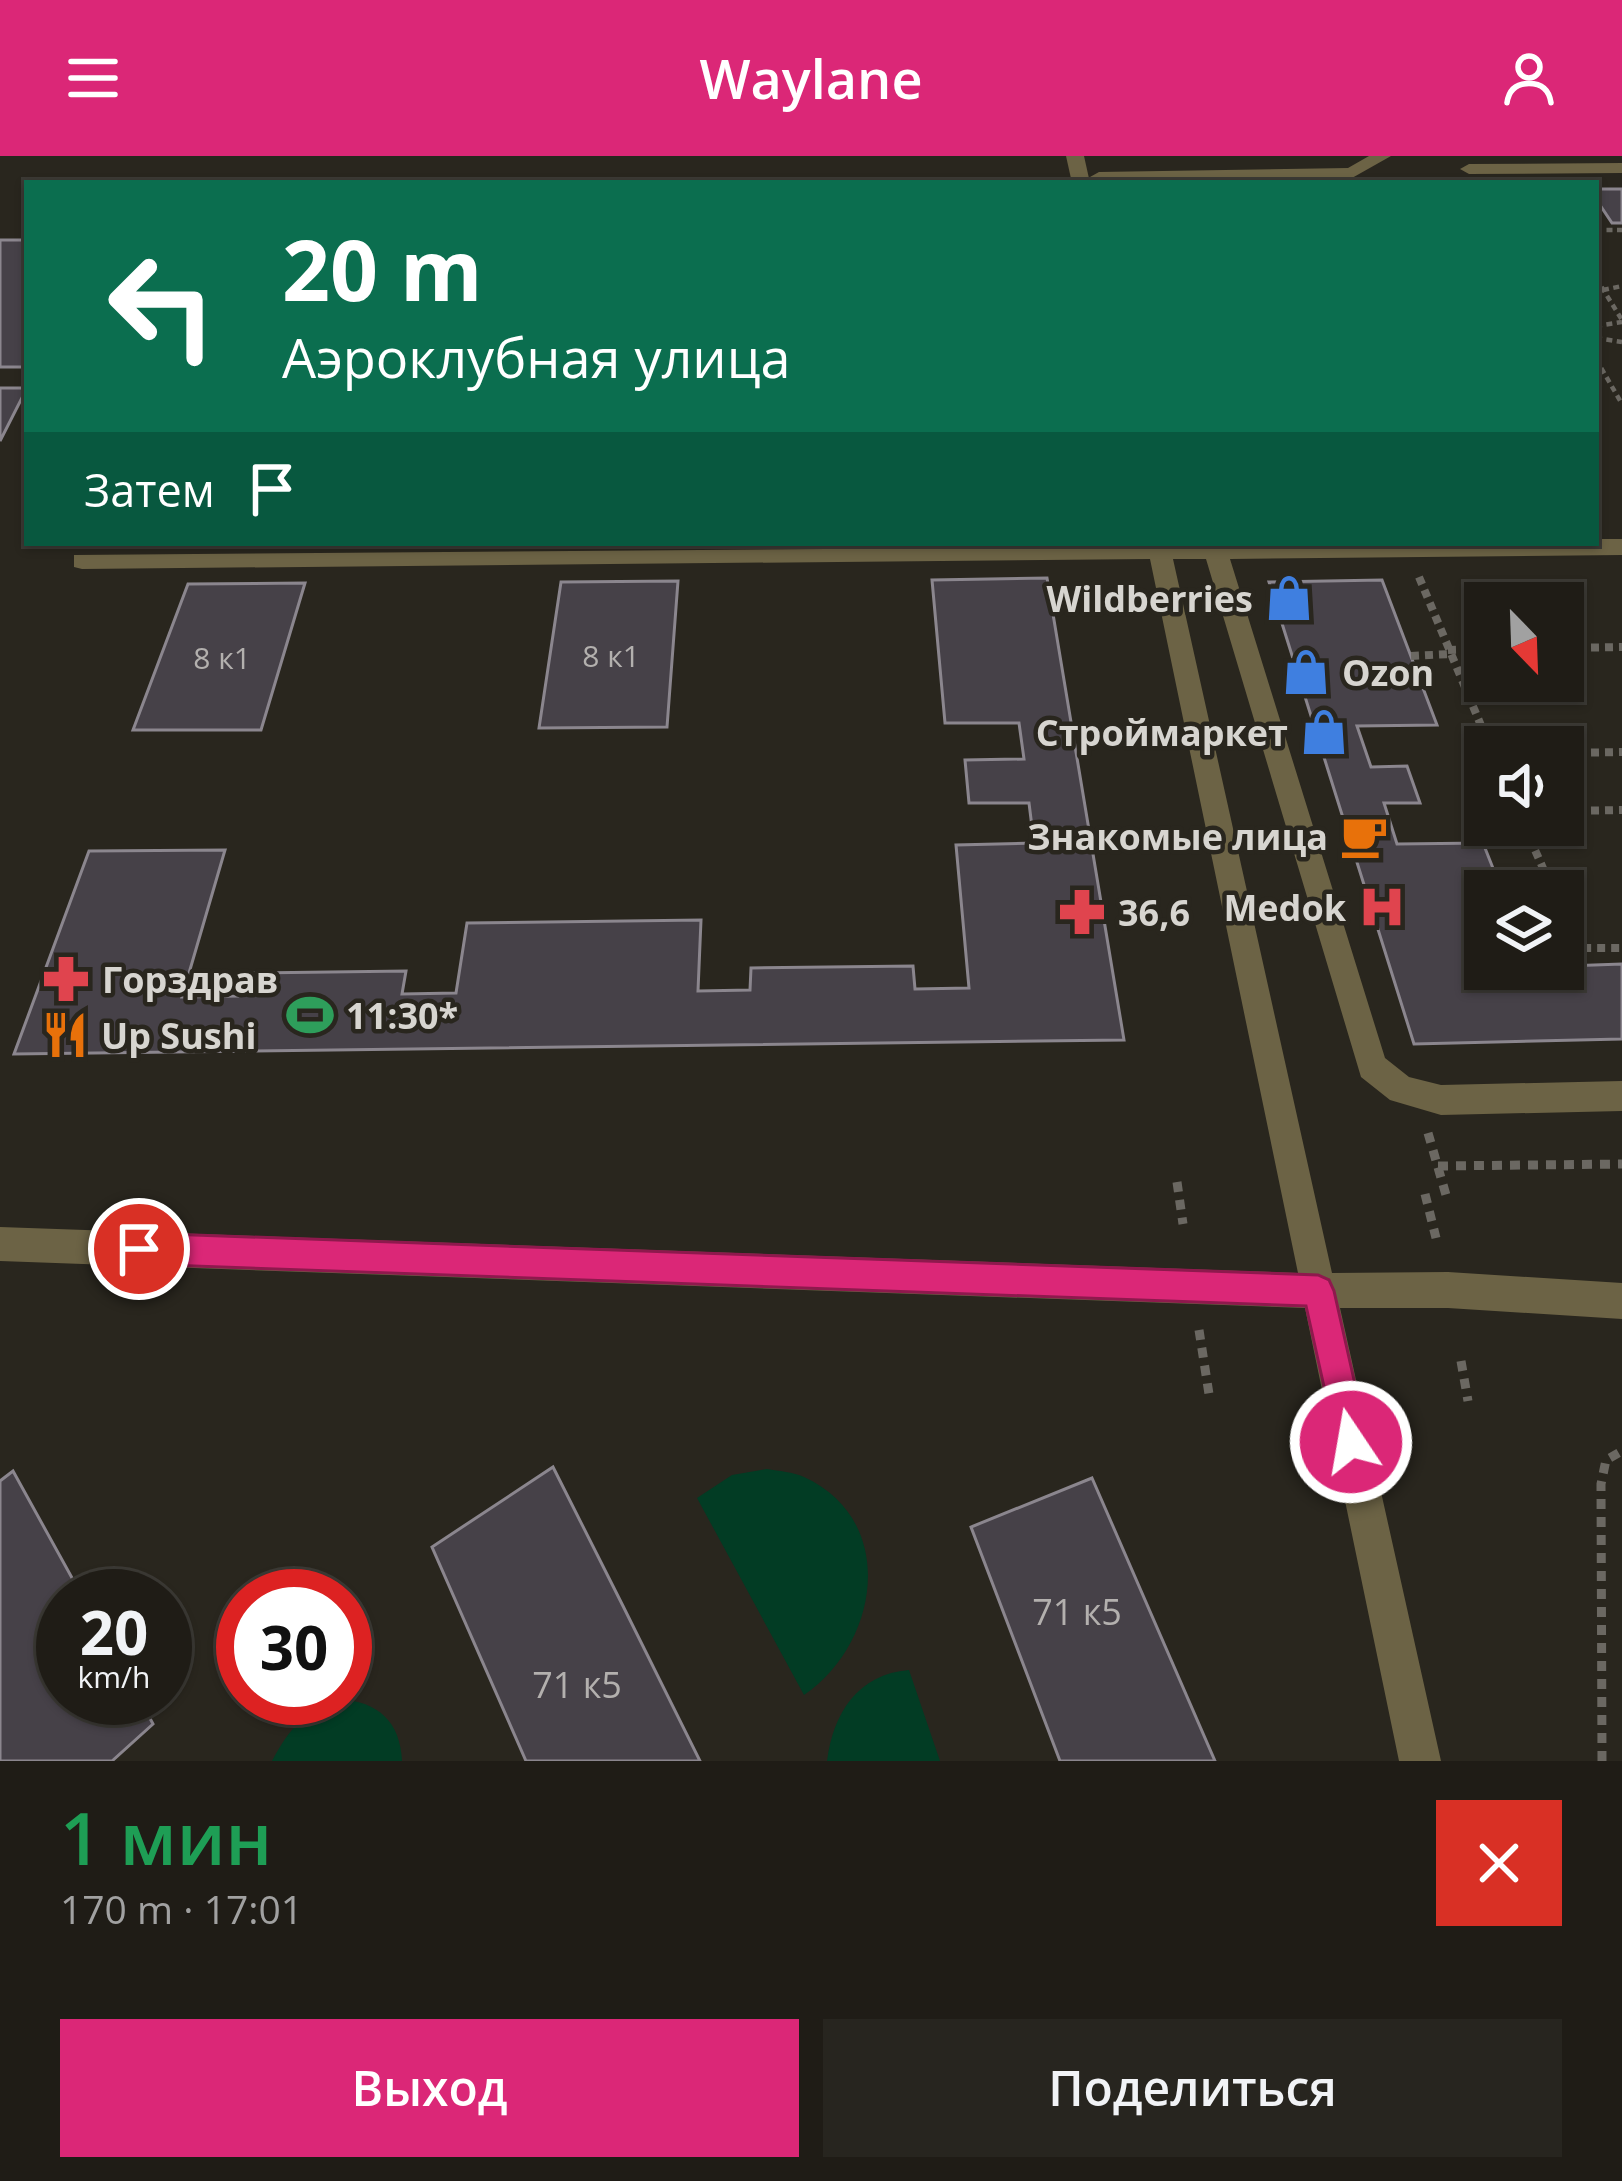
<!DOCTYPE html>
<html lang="ru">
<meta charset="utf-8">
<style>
body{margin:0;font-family:"Open Sans",sans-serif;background:#27251f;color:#f1f3f6;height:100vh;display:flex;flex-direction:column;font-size:45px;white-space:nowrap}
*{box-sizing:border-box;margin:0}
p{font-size:39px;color:#a1a1a1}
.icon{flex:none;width:66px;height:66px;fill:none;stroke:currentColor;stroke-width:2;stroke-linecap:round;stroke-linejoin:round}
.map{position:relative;height:1605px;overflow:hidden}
.side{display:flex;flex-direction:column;background:#1f1c16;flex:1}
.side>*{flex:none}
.guide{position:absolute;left:24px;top:24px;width:1575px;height:366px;border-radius:0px;box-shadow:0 3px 9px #0004,0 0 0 3px #3c3a35;background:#0b6e4f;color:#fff;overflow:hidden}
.needle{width:78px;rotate:157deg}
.fabs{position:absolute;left:1464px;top:426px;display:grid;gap:24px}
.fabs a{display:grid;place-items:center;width:120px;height:120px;border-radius:0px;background:#1f1c16;box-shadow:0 3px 9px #0004,0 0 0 3px #3c3a35;font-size:60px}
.speed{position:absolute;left:36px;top:1413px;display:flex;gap:24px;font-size:60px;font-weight:700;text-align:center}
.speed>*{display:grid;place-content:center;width:156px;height:156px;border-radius:50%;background:#1f1c16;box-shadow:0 3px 9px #0004,0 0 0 3px #3c3a35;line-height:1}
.speed small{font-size:30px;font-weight:400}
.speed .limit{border:18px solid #d22;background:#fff;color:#111}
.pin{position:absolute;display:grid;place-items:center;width:102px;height:102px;color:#fff;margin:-51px;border:6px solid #fff;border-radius:50%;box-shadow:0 3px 12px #0007}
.me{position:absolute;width:132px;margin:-66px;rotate:348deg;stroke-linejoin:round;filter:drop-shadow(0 0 9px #0008)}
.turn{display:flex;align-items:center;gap:42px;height:252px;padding:0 60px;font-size:54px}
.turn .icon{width:156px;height:156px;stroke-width:2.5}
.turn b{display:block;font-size:84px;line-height:102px}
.then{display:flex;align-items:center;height:114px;padding:0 60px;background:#0003;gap:24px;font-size:45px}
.round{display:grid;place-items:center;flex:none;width:126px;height:126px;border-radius:0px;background:#27251f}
.summary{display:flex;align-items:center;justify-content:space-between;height:204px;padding:0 60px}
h1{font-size:72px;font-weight:600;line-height:90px;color:#1e9e55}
.primary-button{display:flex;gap:24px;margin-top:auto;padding:24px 60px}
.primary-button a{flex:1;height:138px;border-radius:0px;background:#db2777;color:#fff;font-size:48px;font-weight:600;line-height:138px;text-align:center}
.primary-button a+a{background:#27251f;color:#f1f3f6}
header{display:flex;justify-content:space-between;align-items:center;height:156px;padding:0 60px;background:#db2777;color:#fff;font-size:54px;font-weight:600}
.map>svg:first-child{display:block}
.green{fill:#023c24}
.building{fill:#464148;stroke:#8b868e;stroke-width:3}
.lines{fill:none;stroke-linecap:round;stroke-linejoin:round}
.path-far2{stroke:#6b6862;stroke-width:4.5;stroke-dasharray:6 4.5;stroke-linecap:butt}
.path-far1{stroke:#6b6862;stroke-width:8;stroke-dasharray:8 6;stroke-linecap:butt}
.path{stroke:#6b6862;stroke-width:9;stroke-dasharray:10 8;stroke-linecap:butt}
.minor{fill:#6c6345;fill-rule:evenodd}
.route{fill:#db2777;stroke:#8e194d;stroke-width:3}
.labels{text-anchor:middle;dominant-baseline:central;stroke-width:9;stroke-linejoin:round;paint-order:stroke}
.number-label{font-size:30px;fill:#b3b0ae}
.poi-label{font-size:36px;font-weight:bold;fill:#d7d5d0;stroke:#29261e;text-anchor:start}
.near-number-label{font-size:36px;fill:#b3b0ae}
</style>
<header><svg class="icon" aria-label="menu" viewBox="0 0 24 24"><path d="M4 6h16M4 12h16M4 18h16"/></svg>Waylane<svg class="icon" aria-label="person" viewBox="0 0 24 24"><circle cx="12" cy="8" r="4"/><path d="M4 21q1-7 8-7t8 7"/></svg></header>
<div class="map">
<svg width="1622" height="1605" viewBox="0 0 1622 1605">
<rect width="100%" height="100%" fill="#29261e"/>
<g class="green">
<path d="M767 1313C779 1315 793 1316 804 1321 898 1364 880 1487 804 1539L697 1342 732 1319Z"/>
<path d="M909 1514 940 1605H827C833 1557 858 1518 909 1514Z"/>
<path d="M340 1543C378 1546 400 1565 402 1605H272C289 1572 305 1556 340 1543Z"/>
</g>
<g class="building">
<path d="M1596 33H1622V67H1612L1596 43Z"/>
<rect x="0" y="84" width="27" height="127"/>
<path d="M0 232H27L0 285Z"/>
<path d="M1047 422 1124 884 14 898 89 695 225 694 182 841 238 840 244 817 406 815 402 838 456 837 467 767 701 764 698 835 750 834 751 812 913 810 915 833 969 832 956 689 1034 687 1029 647H969L965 604 1024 603 1019 567H945L932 424Z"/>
<path d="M1382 424 1437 569 1357 570 1371 611 1407 610 1420 647H1384L1397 688 1483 687 1502 735H1485V813L1622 808V883L1414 888 1269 426Z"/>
<path d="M678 425 667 571 539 572 561 426Z"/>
<path d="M305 427 261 574H133L188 428Z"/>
<path d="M553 1311 623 1450 700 1605H526L432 1391Z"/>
<path d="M13 1315 82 1440H63V1542H139L153 1568 112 1605H0V1325Z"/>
<path d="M1092 1322 1215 1605H1060L971 1371Z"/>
</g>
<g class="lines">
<g class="path-far2">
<path d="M1596 74H1622"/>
<path d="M1596 122 1622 164"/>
<path d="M1603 134 1622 130"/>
<path d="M1596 170 1622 166"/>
<path d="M1596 182 1622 186"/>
<path d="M1596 203 1622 248"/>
</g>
<g class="path-far1">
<path d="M1419 421 1490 591"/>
<path d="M1563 492 1622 491"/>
<path d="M1448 494 1485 493"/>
<path d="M1411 500 1450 498"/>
<path d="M1563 597 1622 596"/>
<path d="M1563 655 1622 654"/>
<path d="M1524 669 1553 735"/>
<path d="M1563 759 1577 792H1622"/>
</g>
<g class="path">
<path d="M1428 977 1446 1039"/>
<path d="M1438 1010 1622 1008"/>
<path d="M1177 1026 1183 1068"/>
<path d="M1425 1038 1436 1082"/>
<path d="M1199 1174 1209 1238"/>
<path d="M1461 1205 1468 1245"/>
<path d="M1602 1605 1601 1328 1606 1304 1622 1295"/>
</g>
<g class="minor">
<path d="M1066 0H1084L1090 27H1072Z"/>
<path d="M1369 0H1391L1352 22 1099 26 1090 21 1099 16 1348 12Z"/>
<path d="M1622 7V17L1469 18 1460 13 1469 8Z"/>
<path d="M1596 383H1622V399L1230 403 1385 902 1409 921 1441 929 1622 925V955L1441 959 1390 944 1361 921 1206 403H1173L1332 1117 1448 1116 1622 1127V1163L1448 1152H1340L1441 1605H1399L1305 1152 0 1105V1071L1298 1117 1150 403 82 413 74 411V399L1596 387Z"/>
</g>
</g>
<path class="route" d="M139 1077 1318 1119 1329 1124 1334 1135 1368 1286 1363 1298 1351 1303 1339 1298 1306 1150 139 1108 128 1104 124 1093 128 1082Z"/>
<defs>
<symbol id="shop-bare" viewBox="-9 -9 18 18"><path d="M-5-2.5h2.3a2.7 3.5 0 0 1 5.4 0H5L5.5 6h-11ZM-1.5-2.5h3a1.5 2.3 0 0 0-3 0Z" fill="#3f7fe0" stroke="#29261e" stroke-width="2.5" paint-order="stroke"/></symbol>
<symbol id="cafe-bare" viewBox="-9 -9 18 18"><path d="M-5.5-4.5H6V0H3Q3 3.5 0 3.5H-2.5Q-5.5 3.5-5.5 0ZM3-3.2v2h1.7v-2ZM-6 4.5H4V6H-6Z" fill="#e8710a" stroke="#29261e" stroke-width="2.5" paint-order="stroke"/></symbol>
<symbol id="hospital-bare" viewBox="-9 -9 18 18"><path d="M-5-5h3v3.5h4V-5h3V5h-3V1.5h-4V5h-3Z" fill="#e0444e" stroke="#29261e" stroke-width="2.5" paint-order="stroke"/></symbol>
<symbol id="pharmacy-bare" viewBox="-9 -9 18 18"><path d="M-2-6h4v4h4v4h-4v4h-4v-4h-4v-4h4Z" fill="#e0444e" stroke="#29261e" stroke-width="2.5" paint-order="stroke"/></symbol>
<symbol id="stadium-bare" viewBox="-9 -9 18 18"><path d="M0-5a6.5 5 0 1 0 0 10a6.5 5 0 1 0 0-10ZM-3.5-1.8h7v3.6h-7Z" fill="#2e9e5b" stroke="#29261e" stroke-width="2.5" paint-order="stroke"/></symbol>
<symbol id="restaurant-bare" viewBox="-9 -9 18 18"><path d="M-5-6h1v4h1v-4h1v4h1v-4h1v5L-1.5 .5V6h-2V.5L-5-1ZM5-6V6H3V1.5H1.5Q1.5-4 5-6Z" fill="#e8710a" stroke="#29261e" stroke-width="2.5" paint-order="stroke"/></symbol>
</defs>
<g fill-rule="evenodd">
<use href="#shop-bare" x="1256" y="409" width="66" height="66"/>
<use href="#shop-bare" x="1273" y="483" width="66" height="66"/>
<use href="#shop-bare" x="1291" y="543" width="66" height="66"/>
<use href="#cafe-bare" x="1331" y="647" width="66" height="66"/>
<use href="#hospital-bare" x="1349" y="718" width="66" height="66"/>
<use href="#pharmacy-bare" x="1049" y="723" width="66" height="66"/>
<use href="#pharmacy-bare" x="33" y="790" width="66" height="66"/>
<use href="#stadium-bare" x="277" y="826" width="66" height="66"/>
<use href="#restaurant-bare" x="32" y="846" width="66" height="66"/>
</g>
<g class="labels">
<g class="number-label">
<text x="611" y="499">8 к1</text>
<text x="222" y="501">8 к1</text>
</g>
<g class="poi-label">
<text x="1253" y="442" text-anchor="end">Wildberries</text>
<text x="1342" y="516">Ozon</text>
<text x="1288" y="576" text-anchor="end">Строймаркет</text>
<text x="1328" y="680" text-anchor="end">Знакомые лица</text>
<text x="1346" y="751" text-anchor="end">Medok</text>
<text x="1118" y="756">36,6</text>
<text x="102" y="823">Горздрав</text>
<text x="346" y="859">11:30*</text>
<text x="101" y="879">Up Sushi</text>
</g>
<g class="near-number-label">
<text x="1077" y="1455">71 к5</text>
<text x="577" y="1528">71 к5</text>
</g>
</g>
</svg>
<div class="fabs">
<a><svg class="needle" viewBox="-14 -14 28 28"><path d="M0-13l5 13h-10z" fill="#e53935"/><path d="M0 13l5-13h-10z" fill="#a1a1a1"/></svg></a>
<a><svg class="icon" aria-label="sound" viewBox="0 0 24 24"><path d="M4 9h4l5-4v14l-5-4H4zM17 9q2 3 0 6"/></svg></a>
<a><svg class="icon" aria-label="layers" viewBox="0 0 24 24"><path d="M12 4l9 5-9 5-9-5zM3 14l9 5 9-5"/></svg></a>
</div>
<div class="speed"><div>20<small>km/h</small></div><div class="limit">30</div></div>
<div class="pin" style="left:139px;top:1093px;background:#d93025"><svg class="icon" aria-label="arrive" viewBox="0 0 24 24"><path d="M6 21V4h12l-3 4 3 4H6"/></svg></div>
<svg class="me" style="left:1351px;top:1286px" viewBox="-20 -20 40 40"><circle r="17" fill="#db2777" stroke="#fff" stroke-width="3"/><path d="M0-11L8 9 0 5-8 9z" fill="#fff"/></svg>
<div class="guide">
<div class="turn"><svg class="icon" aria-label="left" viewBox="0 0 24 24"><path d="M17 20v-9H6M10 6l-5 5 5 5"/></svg><div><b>20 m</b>Аэроклубная улица</div></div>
<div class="then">Затем<svg class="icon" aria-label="arrive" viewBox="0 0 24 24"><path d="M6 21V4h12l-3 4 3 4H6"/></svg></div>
</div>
</div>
<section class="side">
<div class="summary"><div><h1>1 мин</h1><p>170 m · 17:01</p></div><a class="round" style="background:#d93025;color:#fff"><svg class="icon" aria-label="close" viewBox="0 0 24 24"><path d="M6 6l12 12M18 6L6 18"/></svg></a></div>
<div class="primary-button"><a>Выход</a><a>Поделиться</a></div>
</section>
